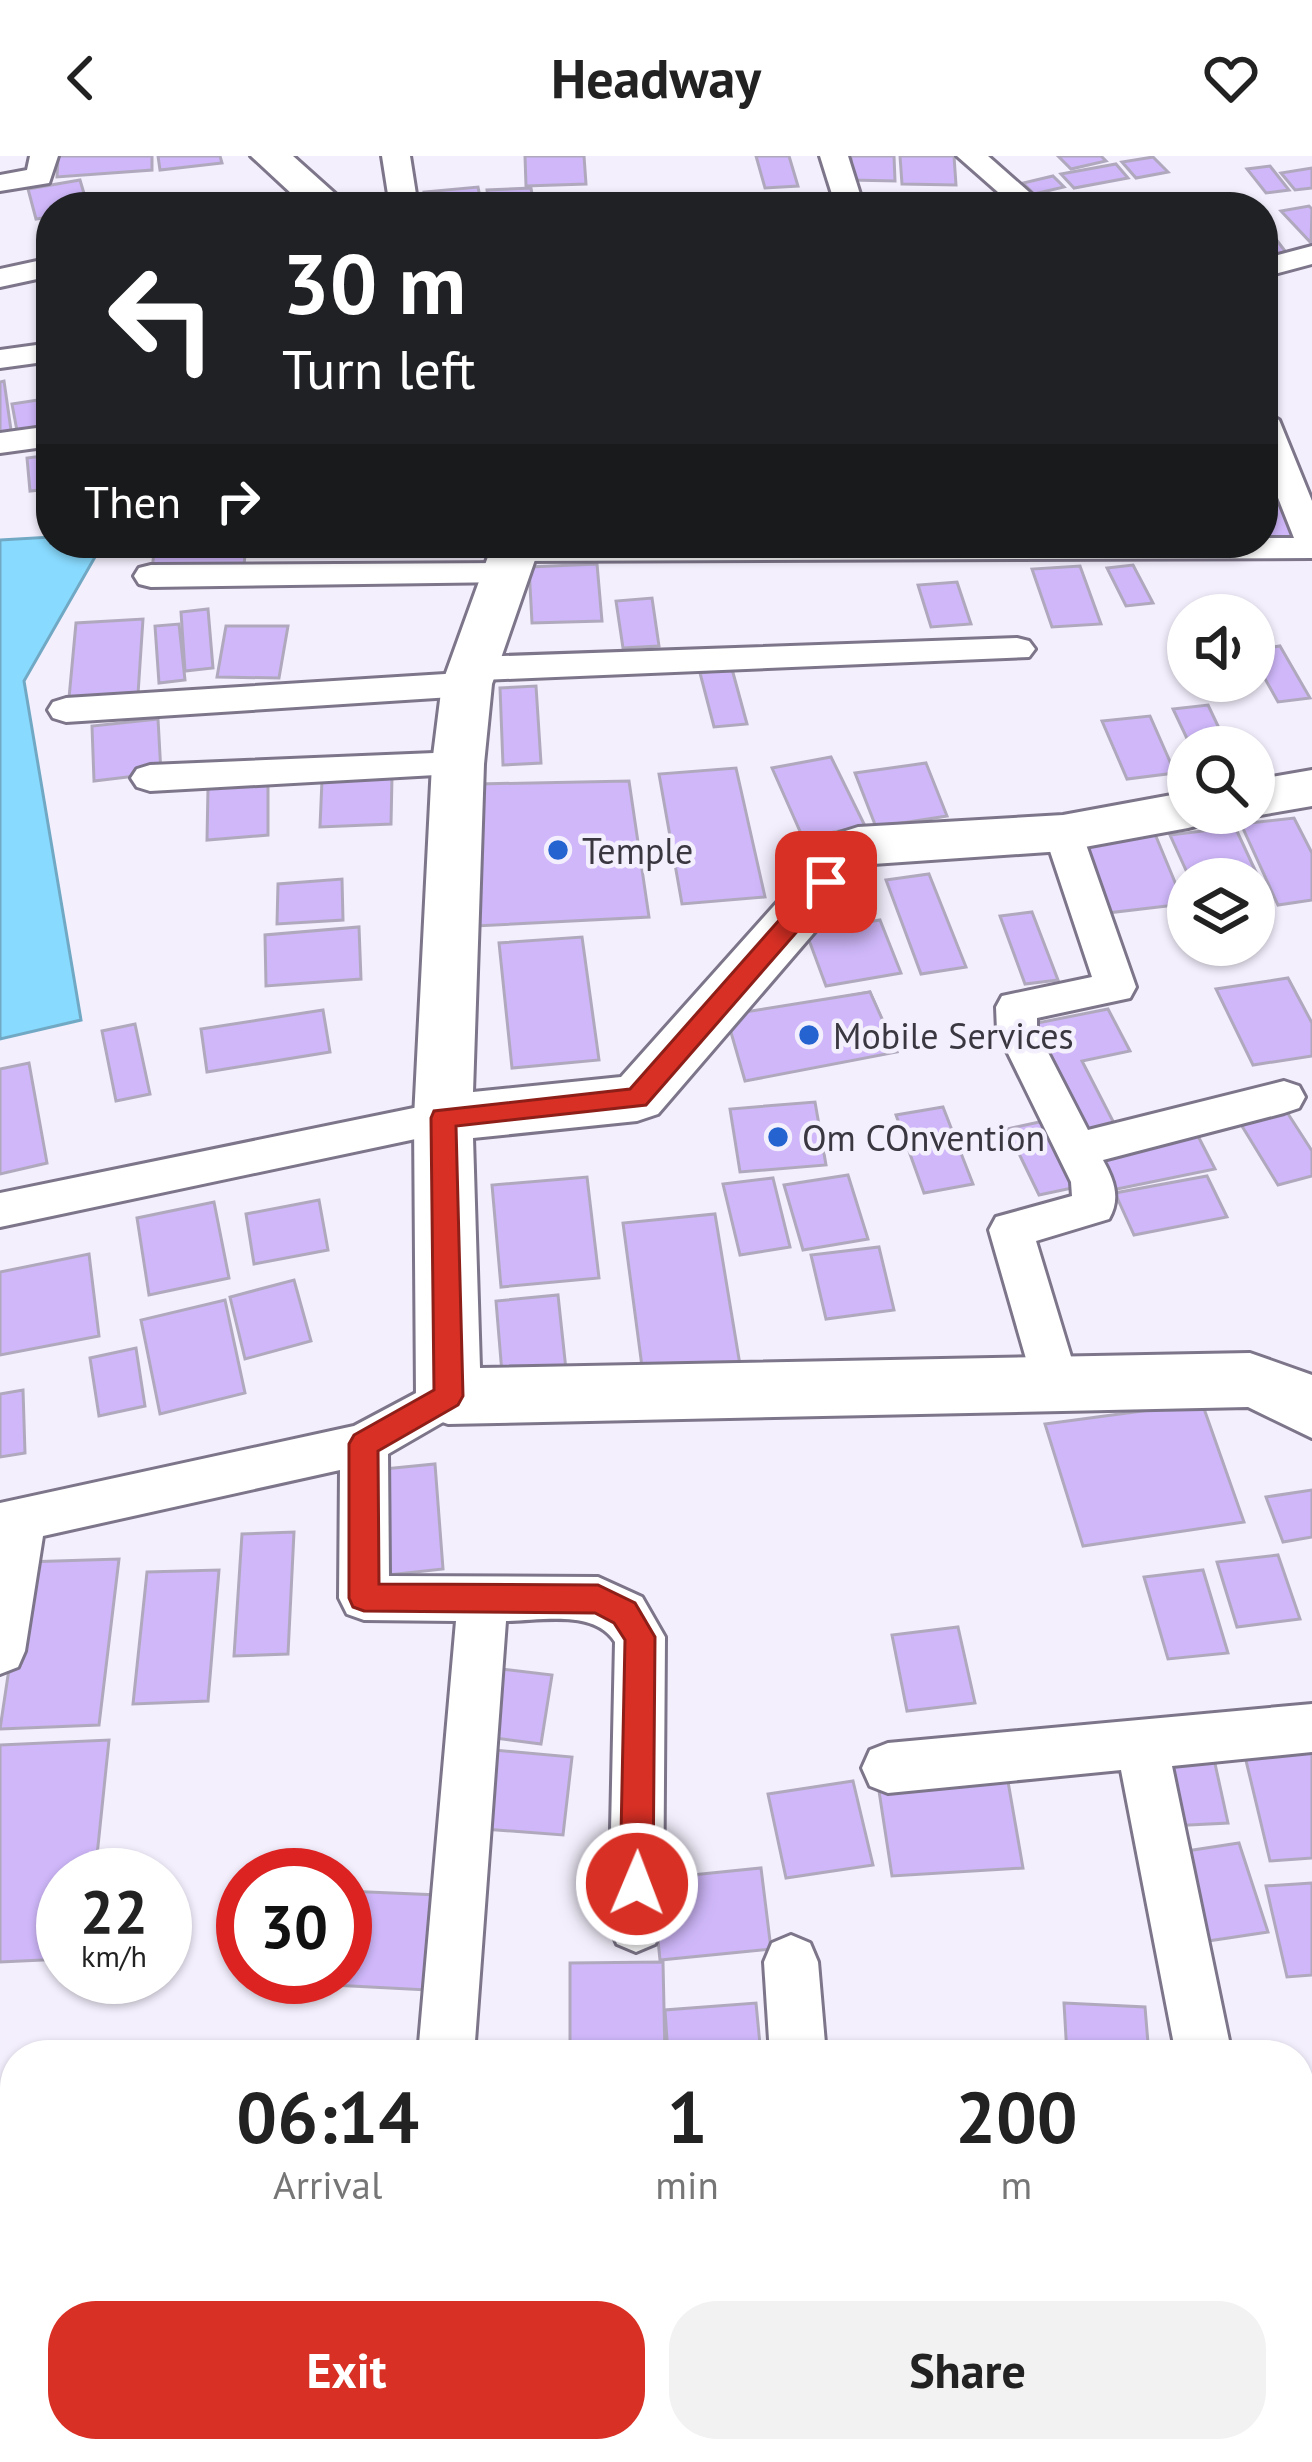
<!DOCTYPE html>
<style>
body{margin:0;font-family:"PT Sans",sans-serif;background:#f2f2f2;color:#222;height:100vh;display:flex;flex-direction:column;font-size:45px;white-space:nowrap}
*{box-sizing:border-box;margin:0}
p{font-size:39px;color:#767676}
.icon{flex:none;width:66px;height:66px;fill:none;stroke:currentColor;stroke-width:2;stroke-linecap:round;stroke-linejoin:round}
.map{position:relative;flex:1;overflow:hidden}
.details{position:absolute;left:0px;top:1884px;width:1314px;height:423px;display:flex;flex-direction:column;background:#fff;border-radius:48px 48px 0 0;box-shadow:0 3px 9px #0004}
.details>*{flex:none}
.hud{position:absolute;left:36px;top:36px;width:1242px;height:366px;border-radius:48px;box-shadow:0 3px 9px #0004;background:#202124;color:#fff;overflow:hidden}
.controls{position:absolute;left:1167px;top:438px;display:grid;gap:24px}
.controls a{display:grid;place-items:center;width:108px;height:108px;border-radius:50%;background:#fff;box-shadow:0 3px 9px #0004;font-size:60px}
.speed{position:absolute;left:36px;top:1692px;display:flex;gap:24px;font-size:60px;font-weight:700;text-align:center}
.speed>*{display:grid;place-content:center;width:156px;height:156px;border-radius:50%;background:#fff;box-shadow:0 3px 9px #0004;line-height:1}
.speed small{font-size:30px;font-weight:400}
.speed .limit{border:18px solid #d22;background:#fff;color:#111}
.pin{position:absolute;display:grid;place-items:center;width:102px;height:102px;color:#fff;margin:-51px;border-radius:24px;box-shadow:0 6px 18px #0006}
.me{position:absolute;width:132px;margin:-66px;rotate:1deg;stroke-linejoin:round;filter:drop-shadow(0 0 9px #0008)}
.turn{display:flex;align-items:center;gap:42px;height:252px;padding:0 48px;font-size:54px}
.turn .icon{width:156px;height:156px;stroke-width:2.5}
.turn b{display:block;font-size:84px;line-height:102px}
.then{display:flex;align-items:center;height:114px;padding:0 48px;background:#0003;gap:24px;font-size:45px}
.eta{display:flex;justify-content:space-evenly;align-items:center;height:204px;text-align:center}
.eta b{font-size:72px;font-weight:600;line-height:84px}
.cta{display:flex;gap:24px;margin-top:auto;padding:24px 48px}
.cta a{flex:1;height:138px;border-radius:48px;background:#d93025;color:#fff;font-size:48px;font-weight:600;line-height:138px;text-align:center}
.cta a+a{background:#f2f2f2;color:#222}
header{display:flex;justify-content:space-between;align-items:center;height:156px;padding:0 48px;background:#fff;font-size:54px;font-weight:600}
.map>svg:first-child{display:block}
.water{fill:#88dafe;stroke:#71a9c5;stroke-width:3}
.building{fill:#cfb7f9;stroke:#b0a9be;stroke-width:3}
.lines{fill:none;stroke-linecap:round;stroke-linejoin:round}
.street-casing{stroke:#7d768a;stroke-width:6}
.secondary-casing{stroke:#7d768a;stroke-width:6}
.street{fill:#fff;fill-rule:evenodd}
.secondary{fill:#fff;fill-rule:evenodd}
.route{fill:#d93025;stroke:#8d1f18;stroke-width:3}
.poi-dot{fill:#2564d0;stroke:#f4effd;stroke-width:4.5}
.labels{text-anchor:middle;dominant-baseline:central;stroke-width:9;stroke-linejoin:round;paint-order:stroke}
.poi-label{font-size:36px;fill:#3a3740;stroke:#f4effd;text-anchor:start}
</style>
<header><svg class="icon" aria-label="back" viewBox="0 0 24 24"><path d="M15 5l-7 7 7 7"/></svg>Headway<svg class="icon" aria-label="heart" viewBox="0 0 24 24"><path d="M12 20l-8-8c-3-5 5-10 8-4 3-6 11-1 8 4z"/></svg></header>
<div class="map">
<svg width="1312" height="2306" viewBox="0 0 1312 2306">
<rect width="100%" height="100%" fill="#f4effd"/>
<path class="water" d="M51 381V387H103L24 525 81 864 0 883V384Z"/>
<g class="building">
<path d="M58 0H152V14L57 21Z"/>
<path d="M158 0H220L222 7 160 14Z"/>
<path d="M525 0H584L586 28 526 30Z"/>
<path d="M756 0H789L798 30 765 32Z"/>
<path d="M851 0H894L895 25 851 24Z"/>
<path d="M900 0H954L956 29 902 28Z"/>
<path d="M1058 0H1101L1106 5 1071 13Z"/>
<path d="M1153 1 1168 16 1136 22 1122 6Z"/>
<path d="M1116 8 1128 22 1074 32 1061 18Z"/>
<path d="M1270 10 1289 34 1266 37 1247 13Z"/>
<path d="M1312 12V32L1295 34 1281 17Z"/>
<path d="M1053 20 1064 31 1034 38 1023 27Z"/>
<path d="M80 24 88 51H51V61L36 63 28 33Z"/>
<path d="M478 31 482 51H426L424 36Z"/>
<path d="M531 32 534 51H489L487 34Z"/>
<path d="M1309 50 1312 53 1311 87 1281 55Z"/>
<path d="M1263 69H1265L1292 104 1263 108Z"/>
<path d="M4 225 12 281 0 283V226Z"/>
<path d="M51 242V275L18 280 12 248Z"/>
<path d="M51 299V333L30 335 27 302Z"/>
<path d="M1274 323 1300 383 1263 385V324Z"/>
<path d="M155 387H246L244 410 152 414Z"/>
<path d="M597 408 602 465 532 467 529 411Z"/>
<path d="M1133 409 1153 447 1126 450 1107 412Z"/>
<path d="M1080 410 1101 468 1052 471 1032 413Z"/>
<path d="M957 426 971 468 931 471 918 429Z"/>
<path d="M652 442 659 490 623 492 616 445Z"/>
<path d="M208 453 213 512 185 515 181 456Z"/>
<path d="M143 463 138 538 69 542 76 467Z"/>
<path d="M179 468 185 524 159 527 155 470Z"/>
<path d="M226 470H288L279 522 217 521Z"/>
<path d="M1280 490 1310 542 1278 546 1254 503V494Z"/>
<path d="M732 513 747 568 714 571 700 517Z"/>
<path d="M536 530 541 607 503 609 500 532Z"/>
<path d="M1208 549 1228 591H1191L1173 553Z"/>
<path d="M1150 560 1175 617 1127 623 1102 565Z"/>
<path d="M158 563 161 617 94 625 92 570Z"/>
<path d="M831 601 865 670 803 682 772 612Z"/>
<path d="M926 607 947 660 876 671 855 617Z"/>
<path d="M736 612 765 741 682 748 659 618Z"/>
<path d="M392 621 391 668 320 671 322 624Z"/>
<path d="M629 625 649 761 476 770 478 628Z"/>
<path d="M268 627V679L207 684 208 632Z"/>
<path d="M1294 662 1312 697V744L1278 749 1241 668Z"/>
<path d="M1235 671 1268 742 1254 743V723H1190L1170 679Z"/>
<path d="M1155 678 1184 748 1107 757 1080 686Z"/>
<path d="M929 718 966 811 921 818 886 724Z"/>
<path d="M342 723 343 764 277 768 278 728Z"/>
<path d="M1032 756 1058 824 1025 828 1000 760Z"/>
<path d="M880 764 901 817 826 830 806 776Z"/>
<path d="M359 771 361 823 266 830 265 779Z"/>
<path d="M582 781 599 904 512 912 499 787Z"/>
<path d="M1288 822 1312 867V900L1253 909 1216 833Z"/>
<path d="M870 836 894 892 752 919 732 862Z"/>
<path d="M870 836 897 896 745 925 726 859Z"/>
<path d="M1108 853 1130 895 1082 905 1117 973 1077 983 1022 870Z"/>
<path d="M323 854 330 896 207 916 201 873Z"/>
<path d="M135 868 150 938 116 945 102 875Z"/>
<path d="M29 907 47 1007 0 1018V913Z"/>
<path d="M815 946 826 1009 740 1016 730 953Z"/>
<path d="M1283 950 1312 995V1020L1278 1029 1237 962Z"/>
<path d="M943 951 973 1028 924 1037 896 959Z"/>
<path d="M1044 965 1077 1031 1039 1039 1007 973Z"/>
<path d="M1198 980 1215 1013 1112 1034 1095 1000Z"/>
<path d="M848 1019 868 1083 803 1094 784 1029Z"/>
<path d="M1207 1020 1227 1061 1134 1079 1115 1037Z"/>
<path d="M587 1021 599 1122 501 1131 492 1029Z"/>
<path d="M773 1022 790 1091 740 1099 723 1028Z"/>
<path d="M319 1044 328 1094 254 1108 246 1058Z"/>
<path d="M214 1046 229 1122 149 1139 137 1062Z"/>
<path d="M715 1058 740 1209 643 1218 623 1067Z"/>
<path d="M879 1091 894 1154 826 1163 811 1099Z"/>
<path d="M89 1098 99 1180 0 1199V1116Z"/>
<path d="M294 1124 311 1185 245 1203 230 1141Z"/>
<path d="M558 1139 567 1223 503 1229 496 1145Z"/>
<path d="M225 1144 245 1237 160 1258 141 1164Z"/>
<path d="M136 1192 145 1250 99 1260 90 1202Z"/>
<path d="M23 1234 25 1297 0 1301V1238Z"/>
<path d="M1202 1247 1244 1366 1083 1390 1045 1268Z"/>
<path d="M435 1308 443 1413 379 1420 373 1314Z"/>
<path d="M1312 1334V1381L1283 1386 1266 1341Z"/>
<path d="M294 1376 288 1498 234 1500 242 1378Z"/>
<path d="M1278 1399 1300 1463 1237 1471 1217 1406Z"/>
<path d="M119 1403 99 1569 0 1573 25 1406Z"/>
<path d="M219 1414 208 1545 133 1548 147 1416Z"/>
<path d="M1203 1414 1228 1497 1168 1503 1144 1421Z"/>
<path d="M958 1471 975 1547 907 1555 892 1479Z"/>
<path d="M501 1513 552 1519 541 1588 488 1581Z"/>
<path d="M109 1584 95 1719H63V1803L0 1806V1589Z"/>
<path d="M1312 1587V1702L1270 1705 1243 1592Z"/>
<path d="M494 1594 572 1601 563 1679 484 1673Z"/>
<path d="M1214 1603 1228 1667 1170 1670 1157 1607Z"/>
<path d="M1006 1614 1023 1712 892 1720 877 1622Z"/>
<path d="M853 1625 873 1709 786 1722 768 1638Z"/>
<path d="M1239 1687 1268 1776 1208 1785 1180 1696Z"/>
<path d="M761 1712 771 1793 660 1804 652 1723Z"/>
<path d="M1312 1727V1819L1287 1821 1266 1730Z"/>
<path d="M345 1735 438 1739 427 1834 314 1828 315 1821H345Z"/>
<path d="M663 1806 665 1899H570V1807Z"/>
<path d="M756 1847 761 1899H668L665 1854Z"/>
<path d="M1064 1847 1145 1851 1149 1899H1067Z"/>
<path d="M1312 2046V2103L1299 2106V2048Z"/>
<path d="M1312 2158V2248L1299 2204V2160Z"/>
<path d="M439 2292H542L541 2306H438Z"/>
</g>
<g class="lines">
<defs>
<g id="street">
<path d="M30 0H58L49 27 0 35V19L27 14Z"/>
<path d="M382 0H410L418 51H390Z"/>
<path d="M820 0H848L864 51H836Z"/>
<path d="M957 0H988L1046 51H1015Z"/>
<path d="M1312 90V108L1263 121V103Z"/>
<path d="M51 102V120L0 131V113Z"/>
<path d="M51 187V205L0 212V194Z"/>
<path d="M1263 255 1279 264 1312 345V402L514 405 502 402 497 395 505 387H1263V382H1294L1263 304Z"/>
<path d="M51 270V290L0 297V277Z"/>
<path d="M505 407 517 410 522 418 517 426 151 431 139 428 134 420 139 412 151 409Z"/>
<path d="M1017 482 1029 485 1035 493 1029 501 482 524 480 536 467 540 66 566 53 562 48 554 53 546 66 542 461 517 463 505 476 501Z"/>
<path d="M458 596 471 599 476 608 471 617 150 635 137 631 131 622 137 613 150 609Z"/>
<path d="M1063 664 1076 668 1082 677 1136 831 1130 842 1037 862V875L1088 974 1284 925 1299 930 1305 941 1299 952 1284 957 1103 1004C1114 1024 1121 1042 1109 1063L1036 1085 1079 1227 1072 1241 1056 1247 1040 1241 1033 1227 989 1074 996 1061 1072 1040 1071 1026 997 875 996 851 1002 840 1092 821 1044 677 1050 668Z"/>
<path d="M443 946 458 950 464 962 458 974 0 1071V1037Z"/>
<path d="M448 1220 464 1226 471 1240 464 1254 388 1298 389 1420 598 1421 642 1441 665 1481 663 1769 655 1788 636 1796 617 1788 609 1769 615 1486C594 1453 541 1465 506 1465L474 1899H418L456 1465 364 1464 347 1458 339 1442 340 1314 43 1380 25 1495 18 1511 0 1518V1347L354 1270Z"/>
<path d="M1312 1548V1596L1172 1610 1232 1899H1176L1121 1614 888 1637 870 1630 862 1612 870 1594 888 1587Z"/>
<path d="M791 1779 810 1787 818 1806 826 1899H770L764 1806 772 1787Z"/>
<rect x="0" y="2100" width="15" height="60"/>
<rect x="388" y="2292" width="62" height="14"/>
<rect x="785" y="2292" width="62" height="14"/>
<path d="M1131 2292H1195L1201 2306H1137Z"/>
</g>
<g id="secondary">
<path d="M251 0H293L350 51H306Z"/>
<path d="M489 387H535L538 395 492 528 484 608 473 936 621 921 839 677 858 671 1063 659 1188 636V657H1212L1207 667 1188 672 1063 695 873 708 658 958 637 965 473 982 480 1212 1250 1197 1312 1219V1282L1248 1251 448 1268 425 1260 416 1240 414 962 432 608 442 528 490 395Z"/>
<path d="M1312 614V650L1254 660 1244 657H1254V624Z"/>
</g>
</defs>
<use href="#street" class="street-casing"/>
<use href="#secondary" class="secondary-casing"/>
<use href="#street" class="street"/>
<use href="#secondary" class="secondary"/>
</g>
<path class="route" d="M826 718 838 726 835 732 646 949 456 970 463 1240 458 1249 378 1295 379 1428 598 1429 635 1447 655 1481 653 1728 648 1740 637 1744 625 1740 620 1728 625 1484 614 1467 595 1457 364 1455 353 1451 349 1442V1288L354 1279 434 1234 431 962 434 955 630 933 818 720Z"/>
<g class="poi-dot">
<circle cx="558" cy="694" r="12"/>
<circle cx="809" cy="879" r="12"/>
<circle cx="778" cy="981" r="12"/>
</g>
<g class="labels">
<g class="poi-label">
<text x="582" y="694">Temple</text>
<text x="833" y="879">Mobile Services</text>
<text x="802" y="981">Om COnvention</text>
</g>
</g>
</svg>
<div class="controls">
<a><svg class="icon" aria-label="sound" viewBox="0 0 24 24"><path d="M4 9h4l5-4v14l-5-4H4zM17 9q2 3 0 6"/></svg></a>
<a><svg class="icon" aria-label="search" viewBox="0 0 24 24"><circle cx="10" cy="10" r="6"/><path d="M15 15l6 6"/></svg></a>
<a><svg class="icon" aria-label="layers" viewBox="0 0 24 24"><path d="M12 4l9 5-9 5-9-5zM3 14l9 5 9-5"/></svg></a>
</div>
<div class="speed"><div>22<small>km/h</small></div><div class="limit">30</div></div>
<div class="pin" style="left:826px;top:726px;background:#d93025"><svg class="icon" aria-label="arrive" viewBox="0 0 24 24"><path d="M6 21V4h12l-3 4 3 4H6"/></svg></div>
<svg class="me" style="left:637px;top:1728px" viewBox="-20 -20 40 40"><circle r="17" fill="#d93025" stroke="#fff" stroke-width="3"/><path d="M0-11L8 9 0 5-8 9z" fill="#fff"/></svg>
<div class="hud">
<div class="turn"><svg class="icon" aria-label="left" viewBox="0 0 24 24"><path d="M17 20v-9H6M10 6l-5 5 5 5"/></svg><div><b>30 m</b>Turn left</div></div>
<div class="then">Then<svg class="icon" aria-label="right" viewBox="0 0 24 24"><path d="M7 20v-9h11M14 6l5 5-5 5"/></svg></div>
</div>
<section class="details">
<div class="eta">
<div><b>06:14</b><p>Arrival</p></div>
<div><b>1</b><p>min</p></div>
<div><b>200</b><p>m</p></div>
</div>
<div class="cta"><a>Exit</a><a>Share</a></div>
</section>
</div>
